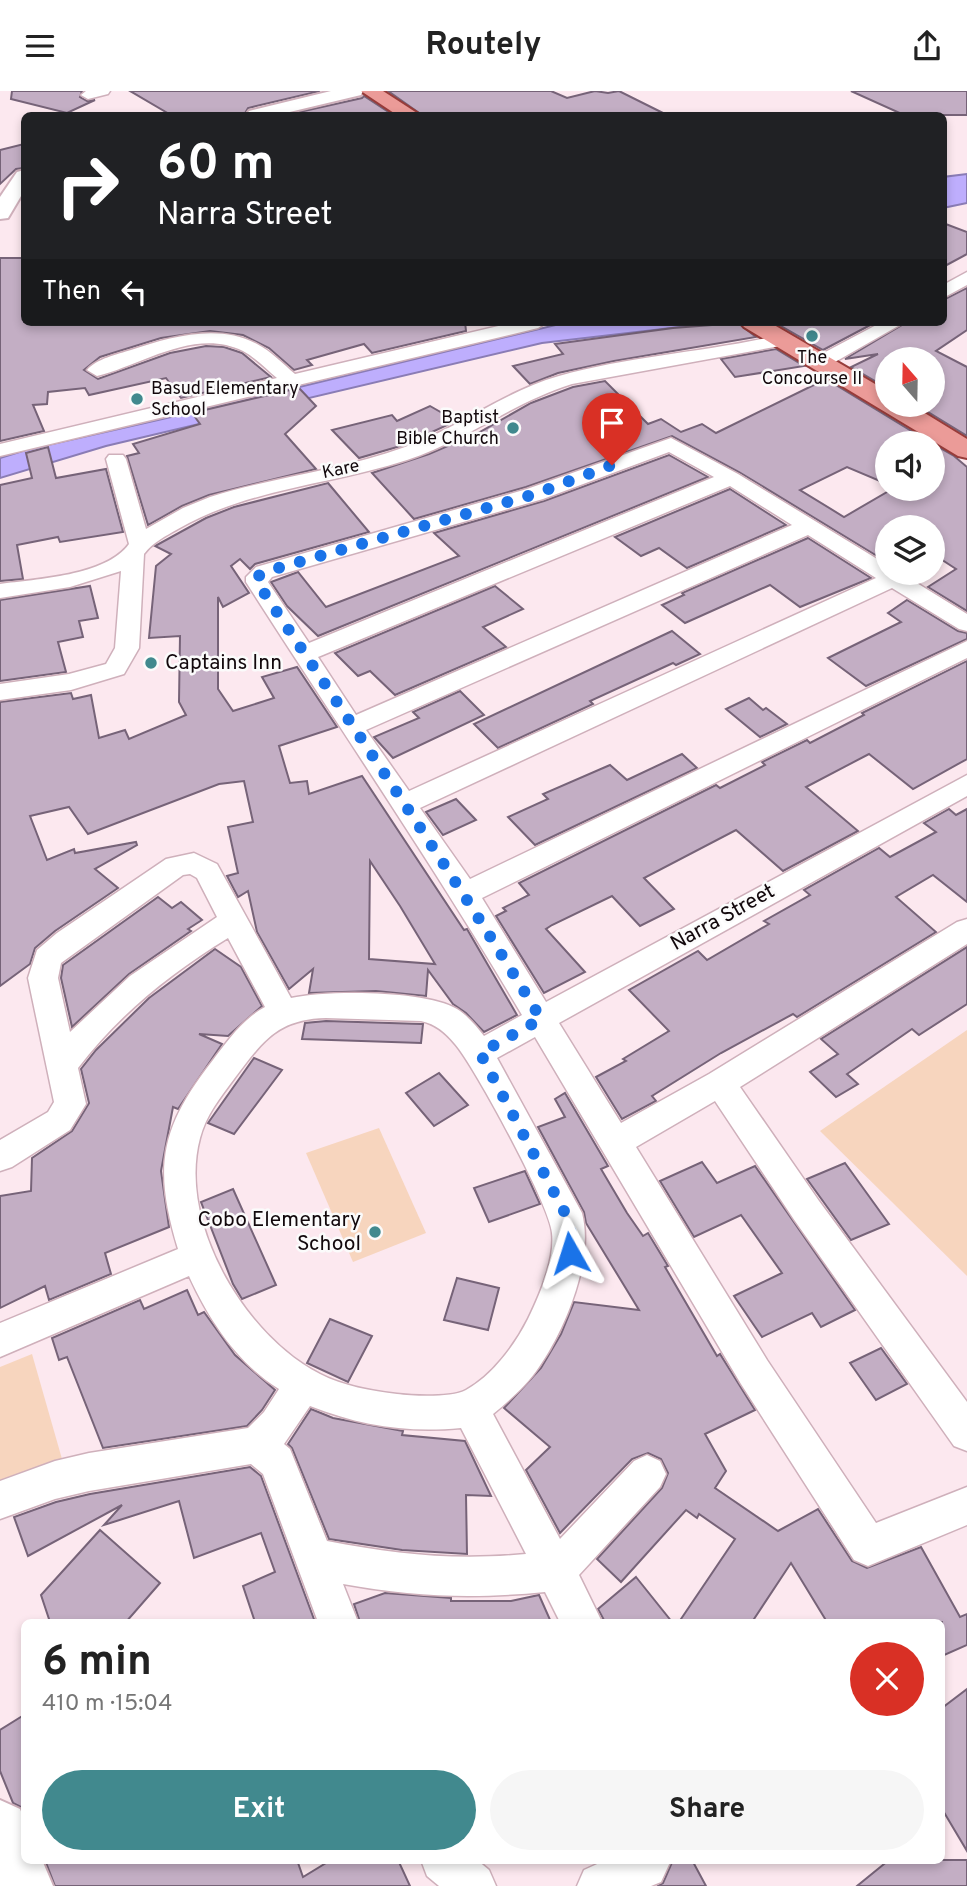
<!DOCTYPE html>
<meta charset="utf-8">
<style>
body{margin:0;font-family:Overpass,sans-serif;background:#f6f6f6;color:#222;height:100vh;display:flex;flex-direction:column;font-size:26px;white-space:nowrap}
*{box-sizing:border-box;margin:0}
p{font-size:23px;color:#767676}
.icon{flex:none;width:38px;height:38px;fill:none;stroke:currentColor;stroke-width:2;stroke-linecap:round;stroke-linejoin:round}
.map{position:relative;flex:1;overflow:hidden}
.sheet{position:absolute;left:21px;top:1528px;width:924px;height:245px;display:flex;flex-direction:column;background:#fff;border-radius:10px;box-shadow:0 4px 10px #0003}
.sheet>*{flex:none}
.guide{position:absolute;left:21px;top:21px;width:926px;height:214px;border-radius:10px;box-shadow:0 4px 10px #0003;background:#202124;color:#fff;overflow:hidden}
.needle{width:46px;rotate:340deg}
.buttons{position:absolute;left:875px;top:256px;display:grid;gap:14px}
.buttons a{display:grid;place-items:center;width:70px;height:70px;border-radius:50%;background:#fff;box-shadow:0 4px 10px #0003;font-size:35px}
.pin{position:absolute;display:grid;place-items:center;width:60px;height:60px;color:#fff;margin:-72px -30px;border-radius:50% 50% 50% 0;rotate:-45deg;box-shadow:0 0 7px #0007}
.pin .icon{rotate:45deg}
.me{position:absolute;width:77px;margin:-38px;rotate:354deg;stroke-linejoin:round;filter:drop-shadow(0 0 5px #0008)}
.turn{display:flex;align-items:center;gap:24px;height:147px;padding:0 21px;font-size:32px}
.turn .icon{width:91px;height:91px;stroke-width:2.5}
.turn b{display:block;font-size:49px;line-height:60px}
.then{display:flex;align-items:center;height:66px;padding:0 21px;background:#0003;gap:14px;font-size:26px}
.round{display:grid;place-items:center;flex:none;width:74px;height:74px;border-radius:37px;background:#f6f6f6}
.headline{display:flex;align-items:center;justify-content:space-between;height:119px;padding:0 21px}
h1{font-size:42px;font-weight:700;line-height:52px}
.button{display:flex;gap:14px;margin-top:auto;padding:14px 21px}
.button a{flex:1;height:80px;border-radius:42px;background:#41898e;color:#fff;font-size:28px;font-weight:700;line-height:80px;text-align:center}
.button a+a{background:#f6f6f6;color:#222}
header{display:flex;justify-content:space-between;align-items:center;height:91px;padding:0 21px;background:#fff;font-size:32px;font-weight:700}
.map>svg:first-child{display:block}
.green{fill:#f7d5be}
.water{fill:#beaefd;stroke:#8a7cb5;stroke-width:2}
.building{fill:#c3aec4;stroke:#766378;stroke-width:2;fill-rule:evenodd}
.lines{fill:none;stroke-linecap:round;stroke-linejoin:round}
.street-casing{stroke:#cfb0bb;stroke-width:3}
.secondary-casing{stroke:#cfb0bb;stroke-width:4}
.primary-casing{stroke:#973c3a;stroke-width:4}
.street{fill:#fff;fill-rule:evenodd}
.secondary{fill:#fff;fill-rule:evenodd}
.primary{fill:#eb9b98;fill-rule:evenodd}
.route{stroke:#1a73e8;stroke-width:12;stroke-dasharray:0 21.6}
.poi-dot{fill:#41898e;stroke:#fbfbfb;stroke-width:2.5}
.labels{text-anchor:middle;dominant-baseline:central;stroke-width:5;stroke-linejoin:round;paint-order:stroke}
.far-poi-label{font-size:18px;fill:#12080c;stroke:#fbfbfb}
.far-street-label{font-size:18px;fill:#12080c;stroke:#fbfbfb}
.poi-label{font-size:21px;fill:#12080c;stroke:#fbfbfb;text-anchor:start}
.street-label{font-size:21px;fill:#12080c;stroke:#fbfbfb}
</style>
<header><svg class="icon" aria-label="menu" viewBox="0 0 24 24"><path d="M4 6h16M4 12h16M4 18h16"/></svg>Routely<svg class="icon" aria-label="share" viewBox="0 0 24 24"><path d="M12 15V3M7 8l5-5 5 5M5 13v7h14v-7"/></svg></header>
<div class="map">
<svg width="967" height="1795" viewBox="0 0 967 1795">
<rect width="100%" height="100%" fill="#fce8ef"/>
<g class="green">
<path d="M967 939V1185L820 1040Z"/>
<path d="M379 1037 426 1142 353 1171 306 1062Z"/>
<path d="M32 1263 64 1375 0 1402V1276Z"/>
</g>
<g class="water">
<path d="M967 83V112L943 117V86Z"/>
<path d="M568 231H723L542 252 106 355 0 387V367L26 359 237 311Z"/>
</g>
<g class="building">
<path d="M12 0H82L80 6 87 10 95 9 67 22 11 8Z"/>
<path d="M130 0H320L248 17 244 24H171Z"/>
<path d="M388 0H551L567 7 595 0 608 2 619 0 667 24H422Z"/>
<path d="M851 0H967V24H904Z"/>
<path d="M364 5 393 24H286L362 7Z"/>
<path d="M24 53V77L16 78 0 93V59Z"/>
<path d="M943 132 967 141V163L943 176Z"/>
<path d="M0 167H24V231H465L466 240 372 262 364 253 307 269 312 274 294 279 269 257 243 244 210 240 161 247 100 266 84 279 98 288 170 262 206 255 224 256 242 262 271 286 181 307 166 287 89 304 85 297 48 301 47 313 33 314 44 340 0 350Z"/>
<path d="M967 197V239L936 260 967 276V345L915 313H933V268H887V297L851 276 878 263 845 268 907 231H943V209Z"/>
<path d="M774 231H876L823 259Z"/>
<path d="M738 232 756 246 614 270 558 282 530 293 513 275 563 263 555 253 673 237Z"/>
<path d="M776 258 804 275 735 286 721 268Z"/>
<path d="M826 288 931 352H887V393L847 376 800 399 844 426 894 397H933V353L954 365 967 376V520L928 496 956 478 933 463V436H887V471L739 381 672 345 526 396 414 428 372 382 429 363 478 342 531 312 573 296 605 290 648 333 661 328 681 341 702 333 716 342Z"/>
<path d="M299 297 316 315 285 343 316 378 209 404 182 415 148 434 127 365 139 362 133 353 200 333 192 322Z"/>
<path d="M430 315 456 330 404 354 359 367 332 339 392 324 397 330Z"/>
<path d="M48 356 56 387 106 378 123 441 60 451 58 446 17 454 23 488 0 490V394L32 387 26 362Z"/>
<path d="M669 364 708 386 318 545 287 515 271 491 298 481 326 516 459 465 434 442 544 410Z"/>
<path d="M328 392 369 441 255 473 250 478 240 468 231 475 249 502 223 516 218 506V598L233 620 274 607 262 586 297 576 337 636 279 655 290 692 307 690 309 703 362 685 464 839 467 838 517 924 484 941 466 922 453 913 428 879 426 905 376 900 309 902 313 878 289 898 257 841 248 800 238 806 227 785 238 782 228 736 253 731 244 690 219 693 88 743 69 716 30 725 47 769 74 758 75 762 136 751 137 754 95 778 118 797 55 840 35 857 30 873 0 895V611L71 602 73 608 91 604 99 647 125 639 129 648 186 624 179 611 180 545 149 547 156 475 171 463 155 455 206 427 234 416ZM370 770 400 815 435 873 369 868Z"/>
<path d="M730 398 786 434 687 477 659 457 641 465 615 446Z"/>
<path d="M808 447 871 487 800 516 770 494 685 532 662 514 684 504 682 502Z"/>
<path d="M90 495 98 527 79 530 83 546 58 551 66 581 0 590V509Z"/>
<path d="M495 495 523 518 483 536 506 556 395 604 370 580 358 585 335 562Z"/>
<path d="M907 509 958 540 967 542V548L866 595 828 567 901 531 888 522Z"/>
<path d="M672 540 700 563 676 574 673 572 590 610 593 613 498 657 474 633Z"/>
<path d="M967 570V668L913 698 869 663 806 696 858 740 783 780 736 739 644 787 674 818 640 835 612 805 552 834 546 838 585 881 544 902 496 825 506 820 503 817 529 804 519 792 716 694 720 697 765 674 762 671 807 649 810 652 864 624 862 622Z"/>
<path d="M460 600 484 624 393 667 374 646 419 627 413 621Z"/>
<path d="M749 607 763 619 766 617 787 633 760 646 726 618Z"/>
<path d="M682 663 697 677 535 754 508 726 548 708 543 703 610 674 627 689Z"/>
<path d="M456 708 476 729 443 744 426 721Z"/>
<path d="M949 718 956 724 967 718V811L933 784 896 806 936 841 797 926 793 923 721 962 652 1005 656 1010 622 1028 596 986 626 970 623 968 669 940 629 899 698 860 707 869 769 833 764 830 810 804 804 799 879 757 890 766 936 741 924 732Z"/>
<path d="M158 806 172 817 181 811 202 829 188 838 191 840 129 883 72 936 61 887 63 874Z"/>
<path d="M967 856V913L919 944 912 938 847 983 858 993 836 1006 810 981 838 963 821 948Z"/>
<path d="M215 858 241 876 262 915 228 945 199 943 222 953 178 1018 173 1016 161 1080 169 1136 105 1162 111 1183 49 1209 45 1195 0 1217V1105L31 1100 32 1067 72 1040 89 1012 81 978 96 959 149 907Z"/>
<path d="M326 930 421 933H423L421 952 302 948 305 932Z"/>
<path d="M254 967 282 979 234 1043 208 1032Z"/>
<path d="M439 982 468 1014 434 1035 406 1002Z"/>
<path d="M565 1002 608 1075 601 1078 627 1122 643 1145 648 1142 668 1175 665 1176 717 1265 720 1263 755 1319 705 1343 726 1380 715 1397 778 1440 818 1418 852 1470 867 1477 921 1456 960 1526 967 1523V1554L942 1565V1531H827L791 1472 752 1531H679L735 1448 699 1423 697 1427 686 1419 621 1491 597 1468 662 1397 668 1382 661 1368 648 1362 632 1368 560 1442 526 1379 550 1356 504 1317 541 1277 561 1243 574 1211 639 1219 586 1132 584 1121 538 1036 565 1026 555 1008Z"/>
<path d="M702 1071 717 1092 755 1075 855 1219 821 1236 812 1222 762 1246 734 1205 782 1182 741 1124 694 1146 660 1090Z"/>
<path d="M845 1072 889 1133 851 1149 807 1088Z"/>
<path d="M525 1080 540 1113 489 1131 474 1097Z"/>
<path d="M233 1098 276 1194 242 1208 233 1193 201 1111Z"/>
<path d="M457 1187 499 1197 488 1239 444 1229Z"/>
<path d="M187 1199 198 1224 204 1221 235 1264 275 1299 262 1319 247 1335 103 1357 67 1266 59 1269 52 1247 140 1209 144 1218Z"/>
<path d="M330 1228 372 1245 348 1291 307 1272Z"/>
<path d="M881 1257 907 1293 876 1309 850 1272Z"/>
<path d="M311 1318 333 1327 403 1340 402 1344 465 1350 491 1405 466 1404 467 1463 402 1459 329 1448 292 1357 288 1353Z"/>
<path d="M250 1376 261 1385 315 1531H255L243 1495 275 1481 261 1442 194 1467 179 1410 104 1434 122 1414 28 1465 14 1426 56 1411 90 1403Z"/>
<path d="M100 1439 160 1492 126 1531H50L41 1504Z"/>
<path d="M636 1486 672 1531H605L598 1518Z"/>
<path d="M385 1502 451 1507V1510H511L539 1504 551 1531H360L354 1513Z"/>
<path d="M967 1598V1760L942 1718V1617Z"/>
<path d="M24 1624V1722L21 1716 13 1712 0 1680V1639Z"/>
<path d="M45 1769H297L303 1786 331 1769H398L410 1795H55Z"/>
<path d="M673 1769H692L706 1795H658L663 1792Z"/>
<path d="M889 1769H967V1795H857Z"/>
</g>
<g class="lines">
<defs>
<g id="street">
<path d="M110 0 108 3 88 8 81 4 86 0Z"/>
<path d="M967 181V194L943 207V194Z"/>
<path d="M515 231H547L538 237 0 365V353L277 287C266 278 256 267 243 260 195 236 142 274 97 285L87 279C96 268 118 263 131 259 170 246 218 232 257 253 271 260 283 273 295 283Z"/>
<path d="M882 231H905L828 275H814L811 271 814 267Z"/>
<path d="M784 243 793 249 791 253 572 293C514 311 465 350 407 369 331 394 249 397 178 438 166 445 153 451 144 463L139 557 124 583 71 599 0 609V593L69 583 106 573 115 557 121 480 70 496 0 507V493C36 488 106 485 129 453L106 368 109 364H123L126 368 146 438 183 417 210 406C274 386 342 379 405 356 459 337 505 300 559 285 633 264 710 261 784 243Z"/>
<path d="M671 347 738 383 887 474V481H899L967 523V540L959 538 892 497 420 717 470 788 967 550V567L482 807 546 911 967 684V705L559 932 621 1032 709 983 957 831 967 828V853L740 996 819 1110 967 1311V1360L954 1355 795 1130 715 1010 636 1056 767 1269 876 1432 967 1396V1434L868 1475 854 1469 741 1293 535 946 497 967 582 1122C594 1168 566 1237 539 1276 527 1294 510 1309 493 1323L560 1448 634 1370 647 1364 660 1370 666 1383 660 1396 579 1484 602 1531H560L545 1501C473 1508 414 1506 343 1493L358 1531H318L263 1383 251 1373 89 1400 55 1408 0 1428V1390L55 1370 89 1362 248 1337 264 1321 279 1298C237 1272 209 1229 189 1185L0 1266V1232L178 1158C153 1076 160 1037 213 969 228 949 243 928 265 916L228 847C171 882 119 923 78 977L86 1013 70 1039 12 1076 0 1080V1049L48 1021 54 1011 28 887 37 859 57 842 166 768 194 762 217 773 291 907C326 899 426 899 457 918 468 925 476 935 484 945L522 924C435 776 338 635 246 491V486L256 476 527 398ZM669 361 714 386 309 552 268 491 272 486 543 408ZM730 395 792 434 356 624 318 566ZM808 444 876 487 409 700 366 639ZM190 783 197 787 217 826 130 885 70 941 58 887 61 872 183 784ZM326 927 421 930C436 933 446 942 455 953 475 976 550 1115 552 1142 555 1169 540 1203 528 1228 515 1254 492 1285 466 1299 452 1307 413 1305 397 1303 372 1300 343 1295 320 1283 246 1246 177 1132 200 1047 206 1024 220 1007 234 988 262 951 277 928 326 927ZM310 1315C361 1335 407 1342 461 1337L526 1463C454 1470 396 1463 327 1450L290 1358 284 1353Z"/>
<path d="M421 1769H477L489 1779 496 1795H439L427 1785Z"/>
<path d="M606 1769H671L661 1791 651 1795H577L584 1779Z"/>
</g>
<g id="secondary">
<path d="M331 0H363L361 4 277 24H246L249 20Z"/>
<path d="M24 79V100L8 127 0 128V106L17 81Z"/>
<path d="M0 1709 20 1718 24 1728V1769H42L53 1795H0Z"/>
</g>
<g id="primary">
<path d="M361 0H383L420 24H397Z"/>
<path d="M740 231H769L887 300V313H910L967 348V367L958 365 744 236Z"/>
</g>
</defs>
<use href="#street" class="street-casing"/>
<use href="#secondary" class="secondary-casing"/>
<use href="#primary" class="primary-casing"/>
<use href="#street" class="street"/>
<use href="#secondary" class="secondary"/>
<use href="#primary" class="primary"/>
</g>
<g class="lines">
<path class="route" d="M570 1162 571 1142 565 1122 480 962 541 928C451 779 353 636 257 491V486L264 481 535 403 612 374"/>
</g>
<g class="poi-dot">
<circle cx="812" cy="245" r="7"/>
<circle cx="137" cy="308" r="7"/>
<circle cx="513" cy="337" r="7"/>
<circle cx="151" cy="572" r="7"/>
<circle cx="375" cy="1141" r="7"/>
</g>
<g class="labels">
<g class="far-poi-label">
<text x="812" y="267">The<tspan x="812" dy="21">Concourse II</tspan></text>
<text x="151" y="298" text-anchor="start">Basud Elementary<tspan x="151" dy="21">School</tspan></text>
<text x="499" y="327" text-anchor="end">Baptist<tspan x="499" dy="21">Bible Church</tspan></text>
</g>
<g class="far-street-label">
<text transform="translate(341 379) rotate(-12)">Kare</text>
</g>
<g class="poi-label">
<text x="165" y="572">Captains Inn</text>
<text x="361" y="1129" text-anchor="end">Cobo Elementary<tspan x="361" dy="24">School</tspan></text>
</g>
<g class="street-label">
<text transform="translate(723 827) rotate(-29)">Narra Street</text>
</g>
</g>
</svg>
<div class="buttons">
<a><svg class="needle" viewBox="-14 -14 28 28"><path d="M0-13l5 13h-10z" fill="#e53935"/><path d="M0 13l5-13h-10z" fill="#767676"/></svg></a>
<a><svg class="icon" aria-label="sound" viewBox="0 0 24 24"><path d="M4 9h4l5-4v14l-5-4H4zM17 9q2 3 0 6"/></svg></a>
<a><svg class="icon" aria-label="layers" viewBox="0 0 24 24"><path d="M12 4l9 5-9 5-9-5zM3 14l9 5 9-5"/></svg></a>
</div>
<div class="pin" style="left:612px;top:374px;background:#d93025"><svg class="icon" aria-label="arrive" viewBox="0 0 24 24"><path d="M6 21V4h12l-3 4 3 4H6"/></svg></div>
<svg class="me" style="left:570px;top:1162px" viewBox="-20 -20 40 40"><path d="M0-17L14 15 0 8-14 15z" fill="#1a73e8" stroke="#fff" stroke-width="4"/></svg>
<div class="guide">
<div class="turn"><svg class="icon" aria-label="right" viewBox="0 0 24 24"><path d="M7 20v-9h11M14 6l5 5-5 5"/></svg><div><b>60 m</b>Narra Street</div></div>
<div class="then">Then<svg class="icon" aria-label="left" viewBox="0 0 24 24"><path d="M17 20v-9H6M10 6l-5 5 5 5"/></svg></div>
</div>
<section class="sheet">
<div class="headline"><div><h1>6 min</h1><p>410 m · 15:04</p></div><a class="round" style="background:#d93025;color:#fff"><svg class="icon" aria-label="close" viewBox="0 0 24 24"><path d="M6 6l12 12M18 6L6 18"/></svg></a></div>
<div class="button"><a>Exit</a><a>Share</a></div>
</section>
</div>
